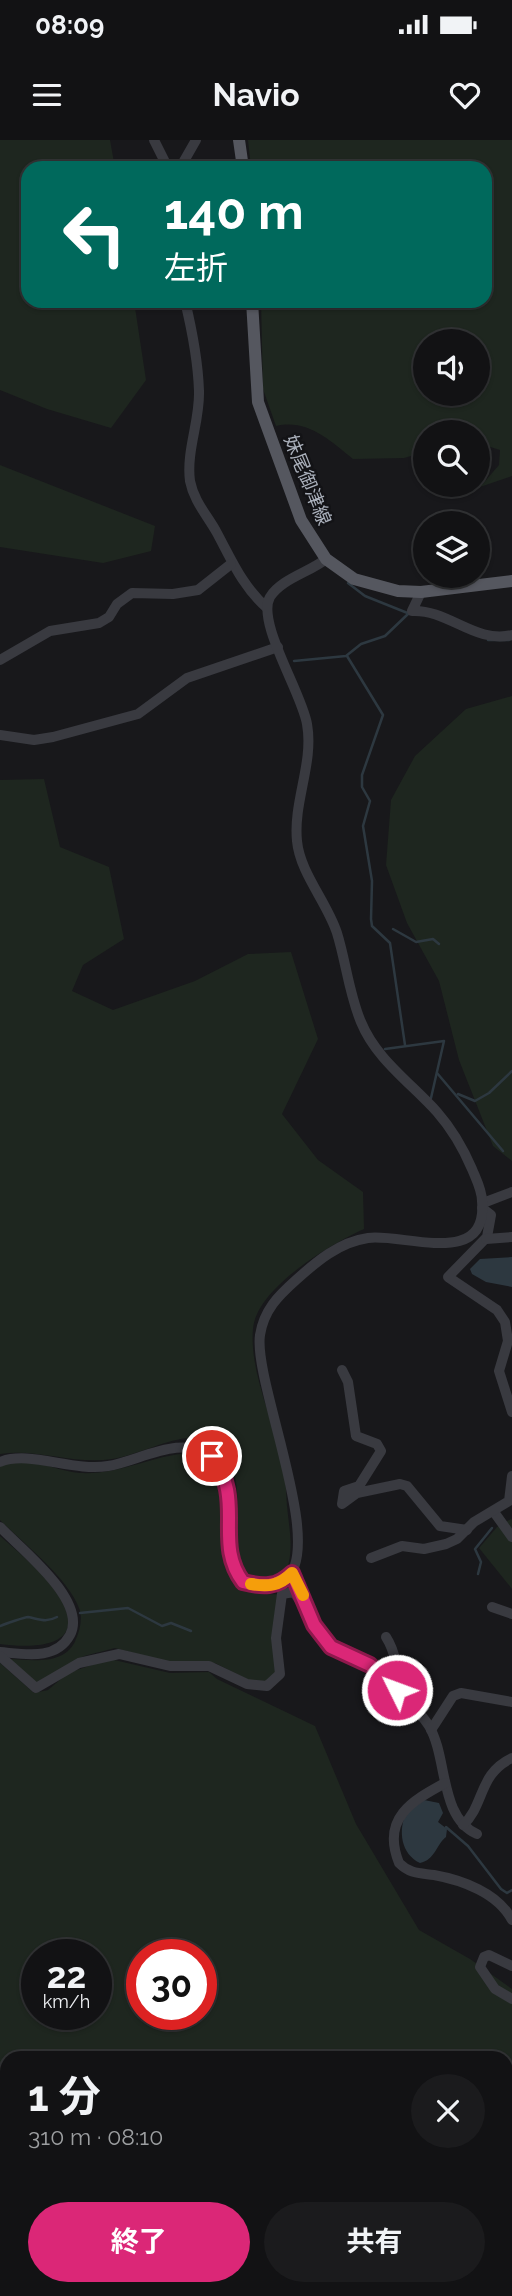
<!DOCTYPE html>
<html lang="ja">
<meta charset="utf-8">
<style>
body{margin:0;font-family:Raleway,"Noto Sans JP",sans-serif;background:#1b1b1d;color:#f1f3f6;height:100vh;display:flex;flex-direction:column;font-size:26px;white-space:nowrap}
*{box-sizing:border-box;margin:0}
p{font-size:23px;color:#9c9ea0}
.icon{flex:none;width:38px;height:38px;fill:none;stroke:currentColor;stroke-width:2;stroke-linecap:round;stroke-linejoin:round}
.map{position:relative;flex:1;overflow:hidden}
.drawer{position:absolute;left:0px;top:1911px;width:513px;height:245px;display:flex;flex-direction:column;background:#121214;border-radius:21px 21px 0 0;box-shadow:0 2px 5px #0004,0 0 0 2px #313234}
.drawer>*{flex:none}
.top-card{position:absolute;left:21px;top:21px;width:471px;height:147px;border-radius:21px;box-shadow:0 2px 5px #0004,0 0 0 2px #313234;background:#00695c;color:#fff;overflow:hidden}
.fabs{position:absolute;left:413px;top:189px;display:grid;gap:14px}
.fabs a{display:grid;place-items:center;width:77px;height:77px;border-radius:50%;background:#121214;box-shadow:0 2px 5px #0004,0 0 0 2px #313234;font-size:35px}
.speed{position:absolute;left:21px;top:1799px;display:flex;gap:14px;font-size:35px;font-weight:700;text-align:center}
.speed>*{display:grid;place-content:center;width:91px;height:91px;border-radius:50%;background:#121214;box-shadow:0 2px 5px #0004,0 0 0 2px #313234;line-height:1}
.speed small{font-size:18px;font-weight:400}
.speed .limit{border:10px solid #d22;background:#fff;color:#111}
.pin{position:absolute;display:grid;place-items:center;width:60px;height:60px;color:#fff;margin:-30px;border:4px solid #fff;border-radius:50%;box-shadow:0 2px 7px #0007}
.me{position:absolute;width:77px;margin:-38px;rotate:312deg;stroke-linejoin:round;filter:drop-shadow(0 0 5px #0008)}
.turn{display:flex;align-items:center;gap:24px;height:147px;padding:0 28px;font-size:32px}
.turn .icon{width:91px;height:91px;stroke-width:2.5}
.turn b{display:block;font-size:49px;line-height:60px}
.round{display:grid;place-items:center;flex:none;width:74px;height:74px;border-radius:37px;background:#1b1b1d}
.summary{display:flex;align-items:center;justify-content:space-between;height:119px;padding:0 28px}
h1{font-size:42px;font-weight:700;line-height:52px}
.button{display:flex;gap:14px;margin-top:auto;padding:14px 28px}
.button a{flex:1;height:80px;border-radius:42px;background:#db2777;color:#fff;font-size:28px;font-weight:700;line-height:80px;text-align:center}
.button a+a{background:#1b1b1d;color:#f1f3f6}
.status{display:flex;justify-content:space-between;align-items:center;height:49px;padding:0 35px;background:#121214;direction:ltr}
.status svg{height:19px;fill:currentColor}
header{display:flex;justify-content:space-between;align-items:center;height:91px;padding:0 28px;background:#121214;font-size:32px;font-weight:700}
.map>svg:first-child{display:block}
.green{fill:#1e261f;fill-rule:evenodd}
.water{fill:#2d3840}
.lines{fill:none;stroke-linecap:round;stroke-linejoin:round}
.stream{stroke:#2d3840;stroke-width:2.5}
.minor{stroke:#393a40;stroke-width:10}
.major{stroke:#55575f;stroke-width:12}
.route-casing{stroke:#8e194d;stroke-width:18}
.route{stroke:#db2777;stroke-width:12}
.slow{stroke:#f59e0b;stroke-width:12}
.labels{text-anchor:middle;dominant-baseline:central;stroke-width:5;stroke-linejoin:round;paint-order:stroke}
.street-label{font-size:19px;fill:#aab0bb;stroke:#131316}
</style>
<div class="status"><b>08:09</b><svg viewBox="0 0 49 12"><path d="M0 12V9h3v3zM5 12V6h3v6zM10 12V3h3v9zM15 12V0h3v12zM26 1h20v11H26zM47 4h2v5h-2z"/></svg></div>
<header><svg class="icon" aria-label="menu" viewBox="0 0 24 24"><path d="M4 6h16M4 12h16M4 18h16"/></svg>Navio<svg class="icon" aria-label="heart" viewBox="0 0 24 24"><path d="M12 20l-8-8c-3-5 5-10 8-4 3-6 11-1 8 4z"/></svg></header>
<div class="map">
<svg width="512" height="2156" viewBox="0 0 512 2156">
<rect width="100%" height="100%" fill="#18181b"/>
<g class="green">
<path d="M0 0H110L115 28H28V161H134L146 240 111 288 47 269 0 250Z"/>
<path d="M248 0H512V336L480 347 499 325 500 310 478 303V292H425V312L404 318 353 319C329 300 308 279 276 286L263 249 261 161H485V28H251ZM425 201H478V254H425Z"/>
<path d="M0 325 155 386 151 411 103 423 0 407Z"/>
<path d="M512 556V1021L493 1006 459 920 439 841 407 783 386 725 391 660 415 616 466 569Z"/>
<path d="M44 639 60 707 109 727 124 799 83 825 72 851 113 870 195 841 248 814 291 812 318 899 282 974 318 1020 363 1052 364 1089C331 1104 256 1148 253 1189 249 1231 274 1282 283 1324 286 1337 286 1352 287 1366 289 1388 294 1408 287 1429 270 1438 262 1439 244 1433 228 1399 248 1347 227 1318 220 1308 201 1298 190 1298 170 1298 134 1316 112 1319 74 1325 38 1308 0 1314V640Z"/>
<path d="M188 1313C268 1344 175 1460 278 1454V1532L265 1544 255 1543 215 1523H172L115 1508 84 1516 36 1544 9 1519C32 1520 66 1526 76 1499 80 1490 83 1477 79 1468 68 1438 23 1403 0 1380V1327C21 1311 57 1332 80 1333 119 1335 151 1316 188 1313Z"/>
<path d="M511 1379 512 1380V1449L479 1408 497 1387Z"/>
<path d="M0 1396C19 1413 44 1433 58 1455 92 1507 35 1509 0 1504Z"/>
<path d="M110 1519 170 1533 209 1532 217 1539 315 1586 356 1684 419 1790 470 1819 512 1849V2156H0V1523L34 1553 48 1550 68 1533ZM37 1815H96V1874H37ZM142 1815H201V1874H142ZM7 1918H506V2149H7Z"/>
</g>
<g class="water">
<path d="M512 1117V1147L486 1142 472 1134 470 1129 480 1119Z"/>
<path d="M424 1660 439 1663 443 1673 438 1682 447 1689 446 1697C436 1705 435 1720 420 1723 401 1714 398 1691 406 1673Z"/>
</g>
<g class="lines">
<g class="stream">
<path d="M348 443 365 456 410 474"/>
<path d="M488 500H509"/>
<path d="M347 516 383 575 362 635V647L370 661 363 686 372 741 371 779 372 786 390 803 405 905"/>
<path d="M294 521 346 516 361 504 385 496 408 474"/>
<path d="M393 789 416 802 433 799 439 804"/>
<path d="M385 909 444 901 431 958"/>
<path d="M437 933 503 1011"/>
<path d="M458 954 475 961 489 953 512 931"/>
<path d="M478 1434 481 1422 475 1409 492 1388"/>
<path d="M80 1473 128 1468 162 1486 171 1483 191 1491"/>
<path d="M0 1486C5 1484 25 1477 28 1477 39 1479 46 1483 57 1477"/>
<path d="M446 1687 468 1706 501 1749 507 1753 512 1750"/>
</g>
<g class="minor">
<path d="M154 0 168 28"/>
<path d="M180 28 196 0"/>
<path d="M185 161C192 190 198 221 199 251 200 281 186 311 190 341 194 362 208 376 217 393 232 421 243 447 267 468"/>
<path d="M421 452 412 471C448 469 475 504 512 495"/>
<path d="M0 520 50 491 99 483 109 477 117 464 132 453 173 454 198 450 231 424"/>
<path d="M0 595 34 600 53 597 138 574 187 538 278 507"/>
<path d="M483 1063 512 1052"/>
<path d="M482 1068 491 1075 487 1097 448 1137 497 1170 505 1182 508 1201 499 1231 512 1272"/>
<path d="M486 1099 512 1097"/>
<path d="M342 1230 348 1242 356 1296 377 1304 381 1311 359 1346 344 1351 342 1364 357 1353 400 1344 407 1346 440 1386 467 1390"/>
<path d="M0 1322C29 1310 73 1332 108 1326 139 1321 183 1293 212 1317 251 1350 203 1441 261 1446 270 1446 278 1446 285 1440 327 1409 253 1242 260 1195 264 1170 278 1156 296 1140 316 1122 339 1102 368 1098 404 1093 488 1129 482 1061 482 1050 476 1039 472 1029 463 1008 452 989 437 972 411 943 376 919 361 882 349 854 346 822 337 793 327 762 300 733 297 701 293 662 314 623 307 584 302 553 256 482 270 457 281 439 310 432 326 419"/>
<path d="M494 1372 512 1397"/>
<path d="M0 1387C22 1410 88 1461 70 1495 56 1521 24 1514 0 1512"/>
<path d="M371 1418 402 1406 424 1409 446 1404 457 1399 474 1382 509 1361 512 1336"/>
<path d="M292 1433C304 1457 309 1490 331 1507 343 1517 358 1518 370 1525 383 1532 421 1573 429 1586 448 1618 439 1677 477 1694"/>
<path d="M492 1467 512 1474"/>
<path d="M386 1497C395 1511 399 1532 397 1550"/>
<path d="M0 1516 36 1548 79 1523 119 1514 170 1526H209L247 1544 267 1546 280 1534 276 1498 282 1454 294 1452 309 1475"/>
<path d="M431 1590 453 1556 461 1553 512 1562"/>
<path d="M445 1643C412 1661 381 1678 399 1723 410 1734 419 1733 434 1735 462 1740 498 1753 512 1780"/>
<path d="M463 1685C485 1665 478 1634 512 1618"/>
<path d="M512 1826 489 1815 484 1817 480 1827 495 1849 512 1859"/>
</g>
<g class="major">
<path d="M239 0 243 28"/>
<path d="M252 161 258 262 301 380 326 419 354 439 398 451 421 452 512 441"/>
</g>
</g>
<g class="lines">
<defs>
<path id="route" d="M212 1316C246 1361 213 1402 243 1442 262 1447 277 1448 292 1433L314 1485 331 1507 370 1525 397 1550"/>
</defs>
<use href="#route" class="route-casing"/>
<use href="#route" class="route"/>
<path class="slow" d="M251 1444C268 1447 279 1446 292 1433L303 1455"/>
</g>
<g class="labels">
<g class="street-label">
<text transform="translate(308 340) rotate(68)">妹尾御津線</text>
</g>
</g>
</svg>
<div class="fabs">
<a><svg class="icon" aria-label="sound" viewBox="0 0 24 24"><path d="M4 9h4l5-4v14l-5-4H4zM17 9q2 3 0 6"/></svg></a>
<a><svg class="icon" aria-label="search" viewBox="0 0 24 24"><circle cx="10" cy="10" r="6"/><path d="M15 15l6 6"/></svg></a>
<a><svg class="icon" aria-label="layers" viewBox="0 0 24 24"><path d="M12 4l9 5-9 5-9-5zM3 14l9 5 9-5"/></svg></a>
</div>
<div class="speed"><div>22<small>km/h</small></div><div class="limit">30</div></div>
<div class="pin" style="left:212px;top:1316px;background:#d93025"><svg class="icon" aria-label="arrive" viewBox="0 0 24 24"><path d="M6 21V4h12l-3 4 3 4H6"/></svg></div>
<svg class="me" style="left:397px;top:1550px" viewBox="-20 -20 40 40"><circle r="17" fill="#db2777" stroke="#fff" stroke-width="3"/><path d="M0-11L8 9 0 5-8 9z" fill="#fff"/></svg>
<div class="top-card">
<div class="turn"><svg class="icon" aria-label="left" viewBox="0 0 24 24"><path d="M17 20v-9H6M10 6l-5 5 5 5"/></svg><div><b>140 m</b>左折</div></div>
</div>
<section class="drawer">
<div class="summary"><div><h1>1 分</h1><p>310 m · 08:10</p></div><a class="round"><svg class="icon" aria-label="close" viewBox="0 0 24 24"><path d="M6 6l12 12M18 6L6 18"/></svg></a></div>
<div class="button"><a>終了</a><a>共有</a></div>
</section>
</div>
